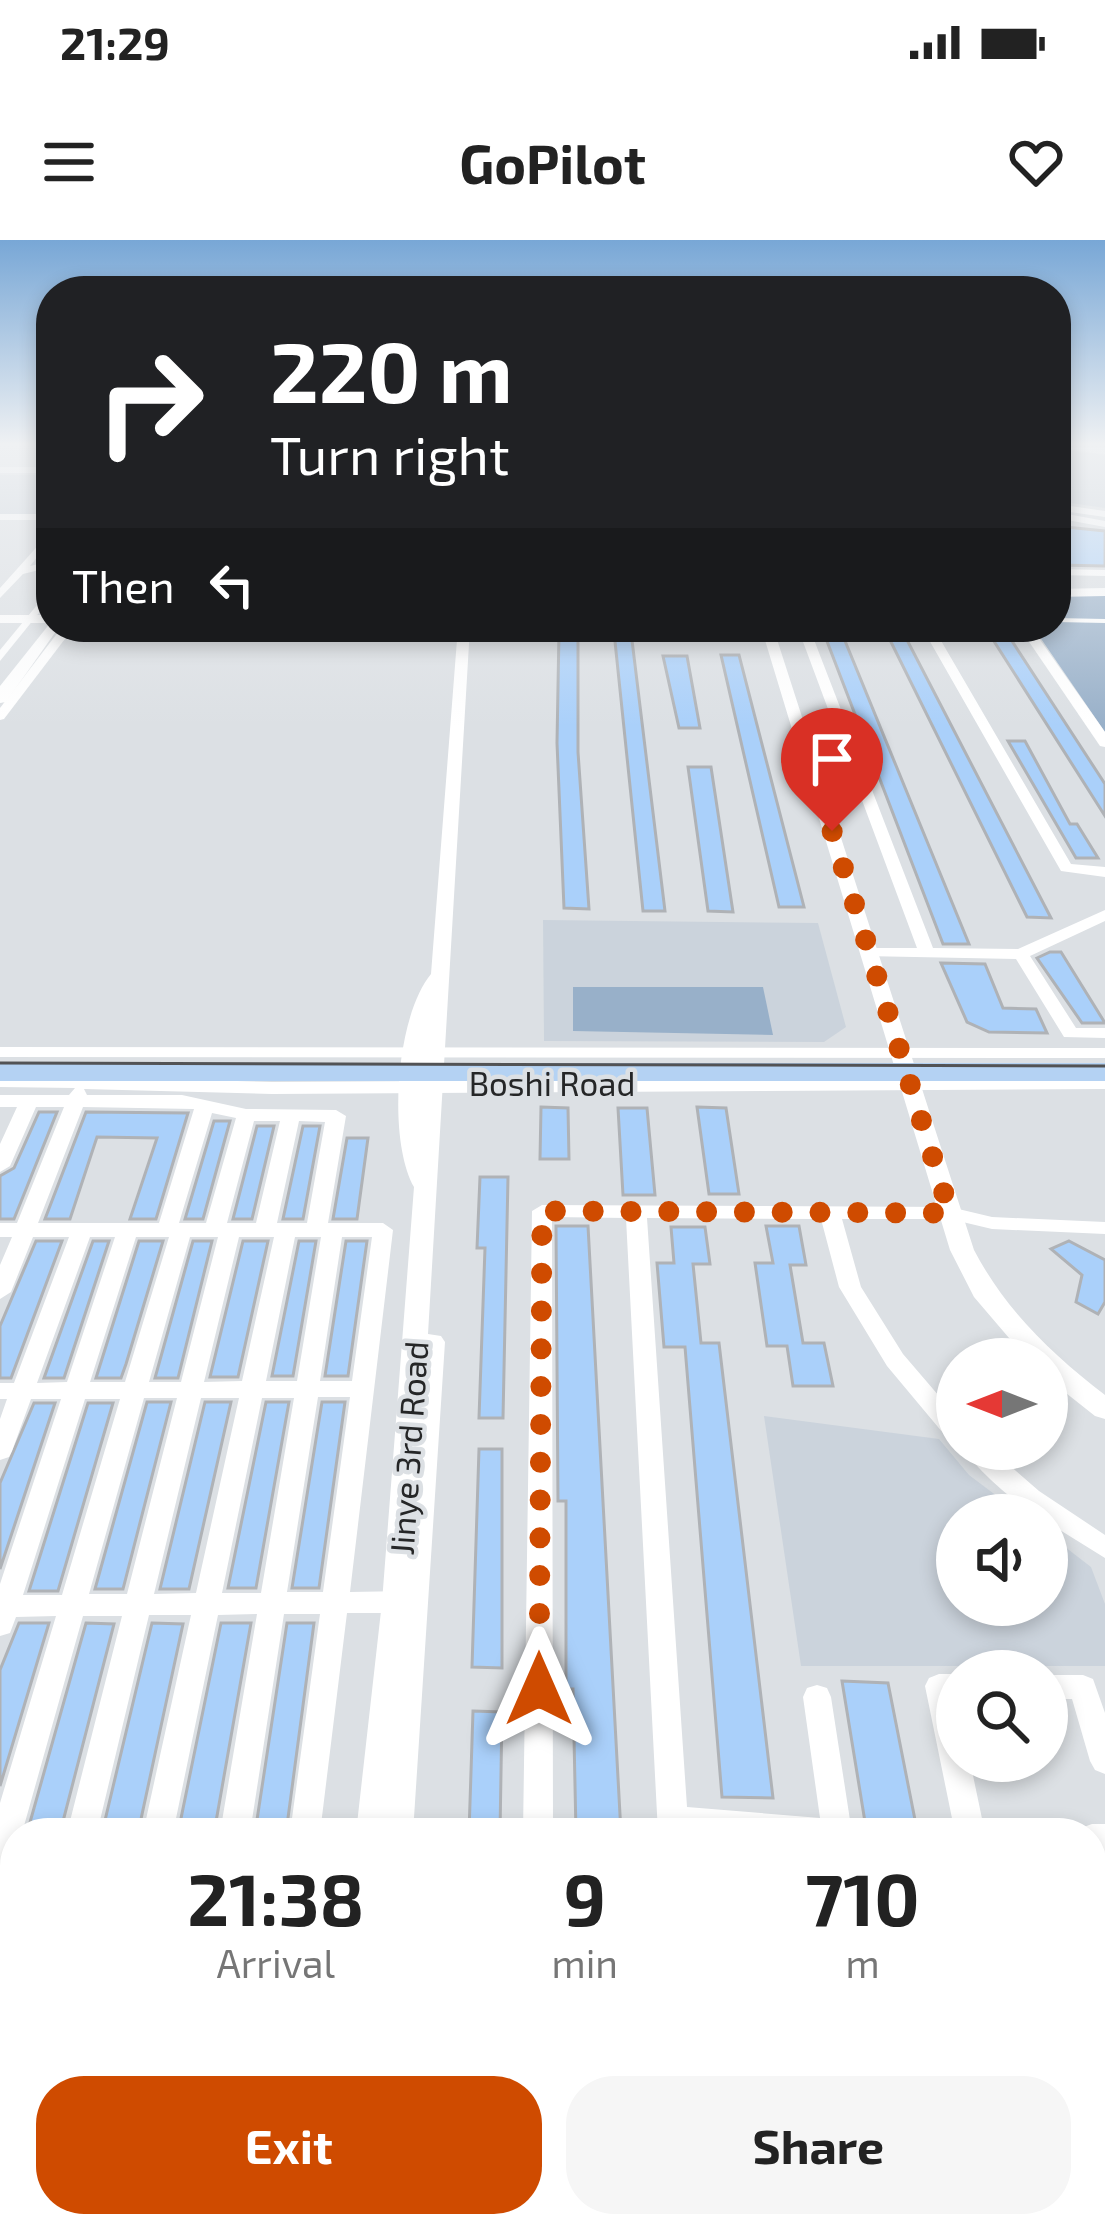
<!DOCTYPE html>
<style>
body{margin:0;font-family:"Exo 2",sans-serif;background:#f6f6f6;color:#222;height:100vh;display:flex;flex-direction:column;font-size:45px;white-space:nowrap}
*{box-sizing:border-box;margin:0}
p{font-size:39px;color:#767676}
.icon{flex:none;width:66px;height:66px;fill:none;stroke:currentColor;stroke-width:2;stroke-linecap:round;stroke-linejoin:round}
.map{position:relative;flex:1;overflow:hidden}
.side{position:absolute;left:0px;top:1578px;width:1107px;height:420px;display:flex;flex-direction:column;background:#fff;border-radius:48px 48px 0 0;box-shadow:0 6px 18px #0003}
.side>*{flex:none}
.guide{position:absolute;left:36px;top:36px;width:1035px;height:366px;border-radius:48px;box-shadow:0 6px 18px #0003;background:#202124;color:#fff;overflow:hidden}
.needle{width:78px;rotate:270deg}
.fabs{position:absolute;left:936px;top:1098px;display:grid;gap:24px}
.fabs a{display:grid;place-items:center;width:132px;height:132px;border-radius:50%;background:#fff;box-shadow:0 6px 18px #0003;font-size:60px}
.pin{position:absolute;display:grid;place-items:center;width:102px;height:102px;color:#fff;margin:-123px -51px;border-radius:50% 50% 50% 0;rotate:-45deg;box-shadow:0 0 12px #0007}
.pin .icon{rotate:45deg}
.me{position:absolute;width:132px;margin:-66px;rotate:0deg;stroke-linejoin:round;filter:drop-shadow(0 0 9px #0008)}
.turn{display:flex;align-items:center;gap:42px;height:252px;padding:0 36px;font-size:54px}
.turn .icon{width:156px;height:156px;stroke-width:2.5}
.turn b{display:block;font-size:84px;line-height:102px}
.then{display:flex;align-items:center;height:114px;padding:0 36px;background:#0003;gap:24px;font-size:45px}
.eta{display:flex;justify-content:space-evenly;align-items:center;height:204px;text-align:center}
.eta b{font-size:72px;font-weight:700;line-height:84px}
.button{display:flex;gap:24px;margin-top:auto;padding:24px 36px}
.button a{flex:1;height:138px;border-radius:48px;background:#cf4b00;color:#fff;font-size:48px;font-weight:700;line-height:138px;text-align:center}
.button a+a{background:#f6f6f6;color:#222}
.status{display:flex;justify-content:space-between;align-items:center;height:84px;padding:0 60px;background:#fff;direction:ltr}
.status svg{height:33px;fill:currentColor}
header{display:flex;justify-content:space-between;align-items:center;height:156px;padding:0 36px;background:#fff;font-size:54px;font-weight:700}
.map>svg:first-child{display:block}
.built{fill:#cbd3dc}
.green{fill:#98b0c9}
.building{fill:#aad0fa;stroke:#afb2b6;stroke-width:3}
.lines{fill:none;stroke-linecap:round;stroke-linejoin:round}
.pedestrian{fill:#fff;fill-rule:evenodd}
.minor{fill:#fff;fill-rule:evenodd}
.tertiary{fill:#fff;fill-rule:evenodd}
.secondary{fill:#fff;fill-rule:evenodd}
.primary{fill:#b4d2f3;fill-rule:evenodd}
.tram{stroke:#525355;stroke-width:3}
.route{stroke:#cf4b00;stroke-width:21;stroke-dasharray:0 37.8}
.labels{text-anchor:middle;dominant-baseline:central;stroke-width:9;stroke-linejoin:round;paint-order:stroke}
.street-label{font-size:33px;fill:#252627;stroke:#dce0e4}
</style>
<div class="status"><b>21:29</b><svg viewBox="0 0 49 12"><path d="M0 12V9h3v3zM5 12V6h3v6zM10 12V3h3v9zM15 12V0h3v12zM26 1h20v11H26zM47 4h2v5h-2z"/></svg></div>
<header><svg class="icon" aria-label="menu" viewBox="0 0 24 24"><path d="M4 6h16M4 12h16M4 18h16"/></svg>GoPilot<svg class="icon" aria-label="heart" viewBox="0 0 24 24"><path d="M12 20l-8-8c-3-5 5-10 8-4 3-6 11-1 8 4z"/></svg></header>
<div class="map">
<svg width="1105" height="1998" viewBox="0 0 1105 1998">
<rect width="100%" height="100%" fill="#dce0e4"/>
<g class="built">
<path d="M1056 210 1105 215V268L1056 261Z"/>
<rect x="0" y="235" width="51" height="39"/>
<path d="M543 680 818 683 846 787 824 802 544 801Z"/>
<path d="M764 1176 939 1199 969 1235 1022 1275H957V1365H1047V1293L1091 1327 1105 1364V1426H801Z"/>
</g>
<g class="green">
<path d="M1105 353V492L1033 387H1056V355Z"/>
<path d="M763 747 773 795 573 791V747Z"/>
</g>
<g class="building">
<path d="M1056 286 1105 291V326L1057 325Z"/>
<path d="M559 391H578V512L589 669 564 668 557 503Z"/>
<path d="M614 392H631L665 671H643Z"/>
<path d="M990 395H1008L1105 544V576Z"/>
<path d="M825 396H843L969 704H943Z"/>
<path d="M888 396H905L1051 678 1027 677Z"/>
<path d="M721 415H739L804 667H779Z"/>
<path d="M663 416H687L700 488H679Z"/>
<path d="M1008 501H1025L1070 584H1077L1098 618H1076Z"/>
<path d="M688 527H711L733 672 708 671Z"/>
<path d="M1050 712H1061L1105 783H1082L1037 718Z"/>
<path d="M941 723 985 724 1003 768 1036 769 1047 793 989 792 967 782Z"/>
<path d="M541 867 568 868 569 919H540Z"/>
<path d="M697 867 726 868 739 954H709Z"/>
<path d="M618 868H647L655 955H623Z"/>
<path d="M39 872H57L14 979H0V936L14 928Z"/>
<path d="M86 872 188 873 156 979H130L157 898 97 897 70 979H45Z"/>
<path d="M214 881H230L203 979H185Z"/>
<path d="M257 886H274L252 979H233Z"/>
<path d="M303 886H320L303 979H283Z"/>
<path d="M347 898H368L357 979H333Z"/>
<path d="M480 937H508L503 1178H479L485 1008H477Z"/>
<path d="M556 986H588L621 1593H576L573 1449H566V1261H558Z"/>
<path d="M766 986H799L806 1025H790L803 1103H824L833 1146H793L787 1106H767L755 1023H773Z"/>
<path d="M671 987H705L710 1024H693L701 1103H719L773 1558 722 1557 685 1107H664L657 1023H674Z"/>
<path d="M36 1001H62L11 1138H0V1086Z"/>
<path d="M93 1001H109L64 1138H44Z"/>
<path d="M139 1001H163L126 1124 121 1138H96Z"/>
<path d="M193 1001H212L178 1138H155Z"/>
<path d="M243 1001H268L238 1137H210Z"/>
<path d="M299 1001H316L293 1136H272Z"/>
<path d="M346 1001H367L348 1136H325Z"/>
<path d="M1069 1001 1105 1020V1062L1098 1074 1076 1062 1082 1035 1051 1009Z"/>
<path d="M147 1162H171L123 1349H95Z"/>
<path d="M205 1162H231L189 1349H160Z"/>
<path d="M266 1162H289L256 1348H228Z"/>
<path d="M322 1162H345L319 1348H292Z"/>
<path d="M34 1163H55L0 1329V1243Z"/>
<path d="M88 1163H113L58 1351H29Z"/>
<path d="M479 1209H502V1428L472 1427Z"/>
<path d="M19 1383H49L0 1546V1430Z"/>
<path d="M86 1383 114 1384 60 1593H27Z"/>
<path d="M152 1383 183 1384 138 1593H102Z"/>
<path d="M221 1383H251L214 1593H178Z"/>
<path d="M287 1383H314L286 1593H255Z"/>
<path d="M842 1441 888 1443 917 1590 866 1588Z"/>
<path d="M473 1471 502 1472 500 1593H469Z"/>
<path d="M0 1672H15V1763L5 1802H0Z"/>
<rect x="580" y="1983" width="57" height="15"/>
<path d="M753 1983H806L808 1998H754Z"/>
<path d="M933 1983H993L996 1998H935Z"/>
</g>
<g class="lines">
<path class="pedestrian" d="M1056 378 1105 379V383L1056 382Z"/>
<g class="minor">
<path d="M1056 272 1105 281V287L1056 278Z"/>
<rect x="0" y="274" width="51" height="6"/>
<path d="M51 291V300L30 326 51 321V327L23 334 0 358V348Z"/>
<path d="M1056 329 1105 330V336L1056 335Z"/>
<path d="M51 348V358L0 421V410Z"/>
<path d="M62 387H74L4 479 0 480V468Z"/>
<path d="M805 387H933L1071 624 1105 627V637L1061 631 924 391 811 392 933 708 1018 709 1105 670V681L1030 716 1076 788H1105V798L1064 797 1016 719 864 716V710L870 708H917L799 391Z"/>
<path d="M0 807 1105 808V818L0 817Z"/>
<path d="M0 835 272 842 1105 837V849L272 854 84 849 87 855H182L246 869 336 870 346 876 328 983H383L393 990 350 1352 407 1351 416 1354 420 1362 416 1370 407 1373H347L320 1593H290L320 1374H284L250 1593H220L257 1374 218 1375 173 1593H143L191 1375H149L97 1593H67L122 1376H83L22 1593H15V1616L11 1625 0 1629V1563L56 1376 16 1377 10 1393 0 1396V1344L61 1159H31L12 1211 9 1217 0 1220V1179L7 1159H0V1143H14L69 997H33L11 1052 0 1059V1025L12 997H0V983H17L64 867H36L10 926 0 932V904L17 867H0V855H69L75 848 0 847ZM83 867 194 869 159 983H38ZM212 873 236 878 206 983H179ZM254 881H280L256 983H227ZM299 881 325 882 307 983H277ZM90 997H115L67 1142 37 1143ZM136 997H169L125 1142H90ZM190 997H218L181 1142H149ZM239 997H274L242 1141 204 1142ZM295 997H321L297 1141H266ZM342 997H372L352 1141H320ZM318 1157H350L323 1352H287ZM144 1158H177L127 1354H89ZM201 1158H239L196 1353 154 1354ZM262 1158H294L261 1353H222ZM85 1159H120L62 1355H23Z"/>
<path d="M542 965 950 967 992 977 1105 982V994L992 989 950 979H842L861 1047 903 1114 957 1177V1202L948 1199 887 1126 839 1047 821 979 647 978 687 1567 820 1578 803 1457 807 1448 817 1445 827 1448 831 1457 852 1593H658L626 978 552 977 553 1593H523L532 971Z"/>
<path d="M963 1209H991L1039 1251 1105 1295V1318L1047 1282V1275C1024 1275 976 1228 963 1209Z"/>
<path d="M939 1434H957V1521H970L985 1593H955L925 1446 929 1438Z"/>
<path d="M1047 1435H1083L1093 1439 1105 1473V1534L1095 1530 1090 1521 1072 1459H1047Z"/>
<path d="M1092 1584H1105V1612H1092V1593H1079L1081 1588Z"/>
<rect x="0" y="1638" width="15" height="30"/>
<path d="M15 1843V1926L13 1932 0 1937V1854L3 1848Z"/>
<path d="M59 1983H95L93 1998H55Z"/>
<path d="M149 1983H185L183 1998 190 1983H237L230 1998H145Z"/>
<path d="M517 1983H553L554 1998H516Z"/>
<path d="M683 1983H719L721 1998H683Z"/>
<path d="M876 1983H912L915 1998H877Z"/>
<path d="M1036 1983H1072L1077 1998H1039Z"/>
</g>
<g class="tertiary">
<path d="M1056 206 1105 208V214L1056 209Z"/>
<rect x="0" y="227" width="51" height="6"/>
<path d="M1056 264 1105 271V277L1056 270Z"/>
<path d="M1105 348V356L1056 357V349Z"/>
<rect x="0" y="375" width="51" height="8"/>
<path d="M458 387H470L428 1094 441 1096 445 1102 413 1593H356L382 1362 414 947C387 899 396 776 431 734Z"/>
<path d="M761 387H773L974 1010C1006 1071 1052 1114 1105 1155V1179L1095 1176 1047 1138V1119H1027L974 1057 950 1010Z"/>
<path d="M1019 387H1031L1105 492V507L1100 506Z"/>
<path d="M318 1983H360L356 1998H314Z"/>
</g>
<path class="secondary" d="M51 382V387H59L6 462 0 463V446Z"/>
<rect class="primary" x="0" y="823" width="1105" height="18"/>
<path class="tram" d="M0 823 1105 826"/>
</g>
<linearGradient id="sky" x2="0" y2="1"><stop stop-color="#78a7d6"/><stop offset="0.42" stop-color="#eff1f3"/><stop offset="1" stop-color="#eff1f3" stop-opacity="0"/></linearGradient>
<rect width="1105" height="486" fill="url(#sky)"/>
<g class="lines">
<path class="route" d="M539 1449 542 971 950 973 832 591"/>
</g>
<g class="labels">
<g class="street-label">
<text x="552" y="843">Boshi Road</text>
<text transform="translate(408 1208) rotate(-86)">Jinye 3rd Road</text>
</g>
</g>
</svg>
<div class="fabs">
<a><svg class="needle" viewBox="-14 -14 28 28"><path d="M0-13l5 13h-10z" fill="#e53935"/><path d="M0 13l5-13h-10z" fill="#767676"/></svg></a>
<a><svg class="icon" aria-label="sound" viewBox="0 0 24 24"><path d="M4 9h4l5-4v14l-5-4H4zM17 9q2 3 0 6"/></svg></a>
<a><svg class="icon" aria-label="search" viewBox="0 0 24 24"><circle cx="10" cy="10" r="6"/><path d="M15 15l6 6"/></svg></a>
</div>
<div class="pin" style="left:832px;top:591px;background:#d93025"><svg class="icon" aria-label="arrive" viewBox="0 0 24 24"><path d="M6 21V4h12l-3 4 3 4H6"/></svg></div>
<svg class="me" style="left:539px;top:1449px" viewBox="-20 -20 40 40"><path d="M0-17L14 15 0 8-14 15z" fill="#cf4b00" stroke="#fff" stroke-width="4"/></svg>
<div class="guide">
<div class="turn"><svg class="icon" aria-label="right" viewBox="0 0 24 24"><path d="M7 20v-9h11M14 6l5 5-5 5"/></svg><div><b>220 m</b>Turn right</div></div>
<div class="then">Then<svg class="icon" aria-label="left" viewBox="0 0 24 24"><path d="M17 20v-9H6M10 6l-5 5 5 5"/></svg></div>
</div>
<section class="side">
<div class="eta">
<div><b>21:38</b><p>Arrival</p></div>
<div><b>9</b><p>min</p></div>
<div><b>710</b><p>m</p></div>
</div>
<div class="button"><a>Exit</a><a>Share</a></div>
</section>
</div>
